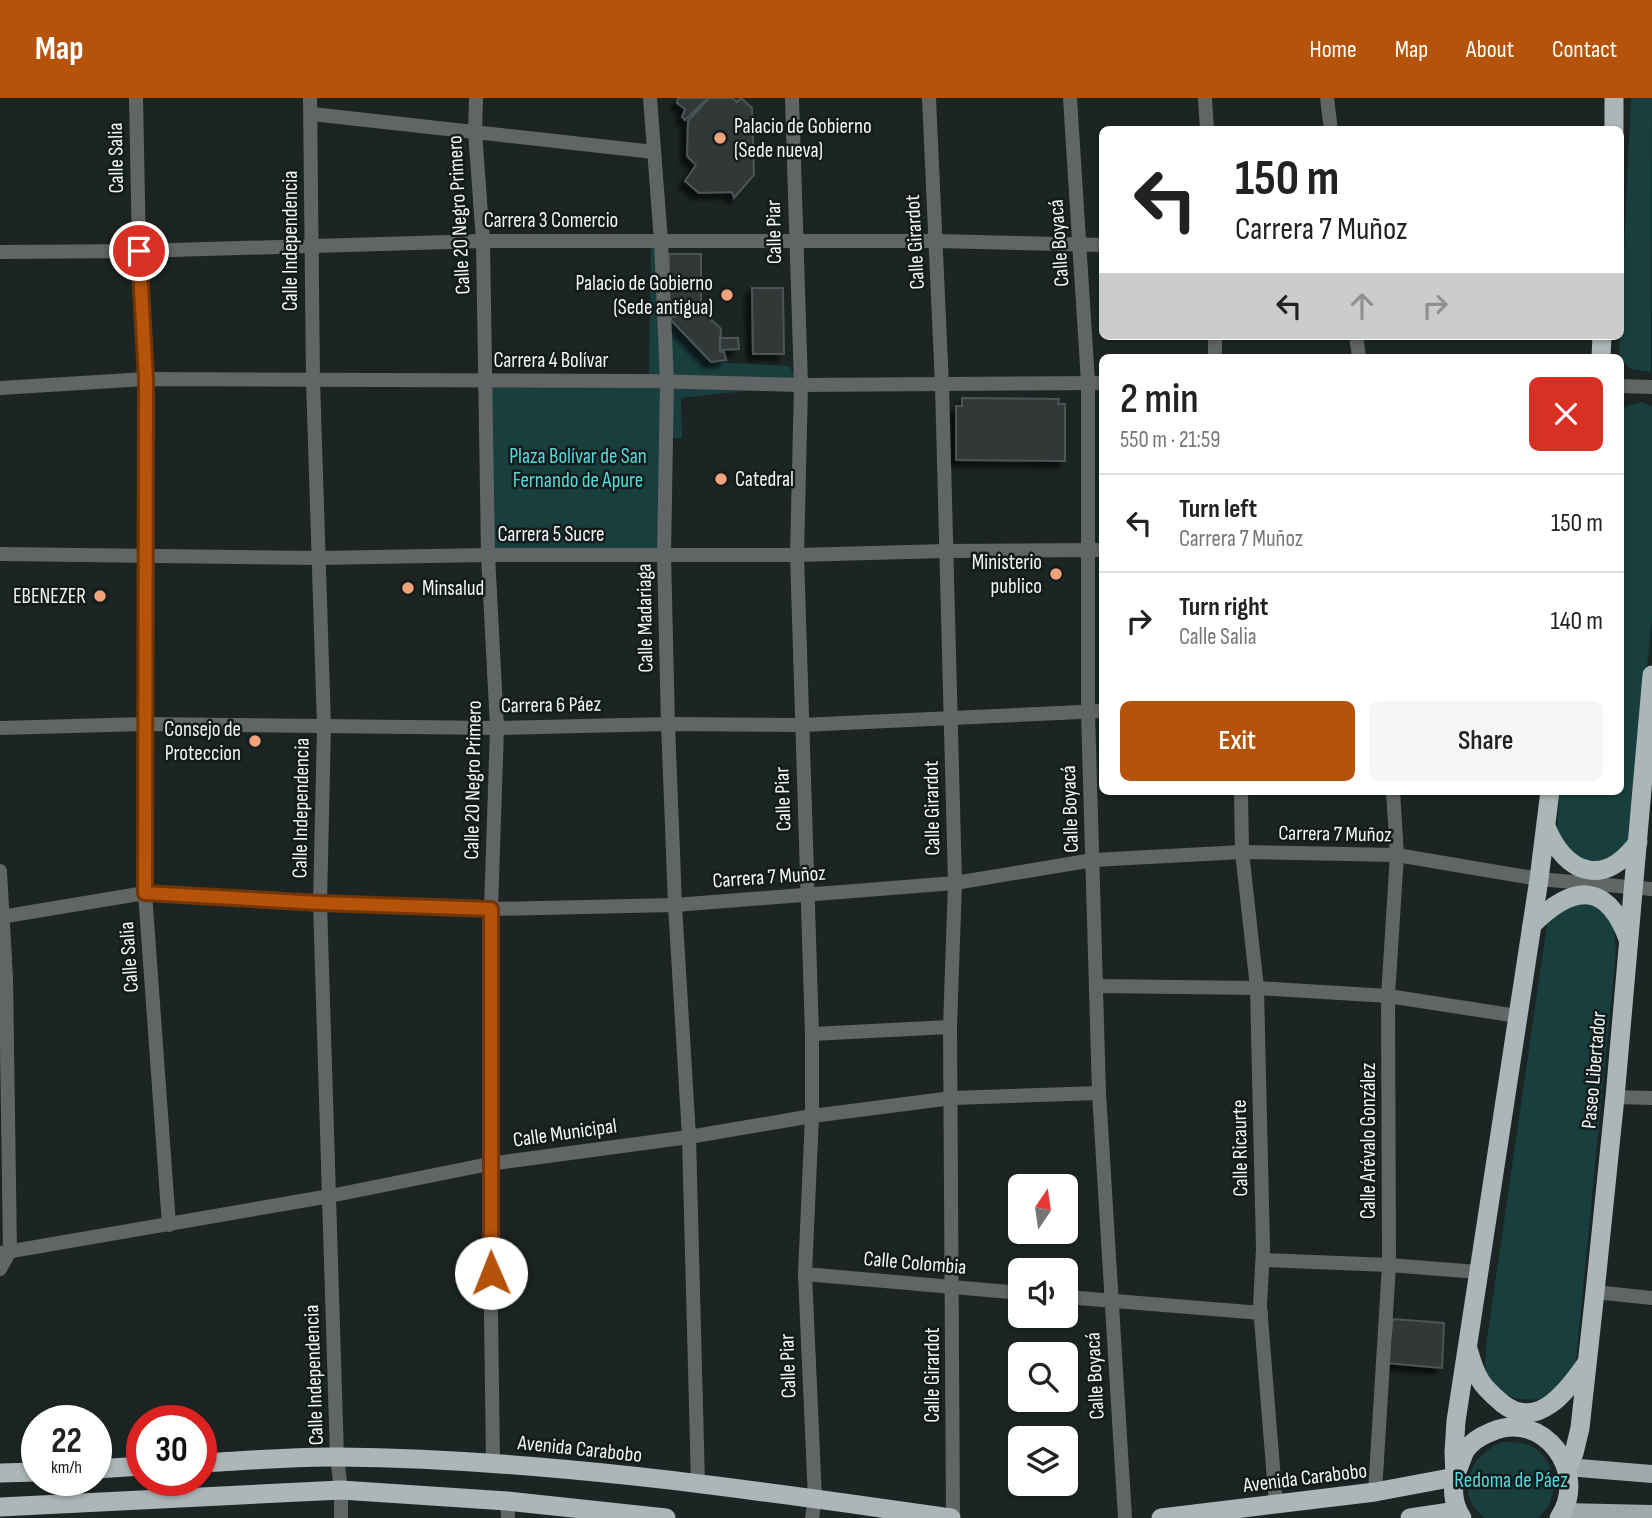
<!DOCTYPE html>
<meta charset="utf-8">
<style>
body{margin:0;font-family:"Sofia Sans Condensed",sans-serif;background:#f6f6f6;color:#222;height:100vh;display:flex;flex-direction:column;font-size:26px;white-space:nowrap}
*{box-sizing:border-box;margin:0}
p{font-size:23px;color:#767676}
.icon{flex:none;width:38px;height:38px;fill:none;stroke:currentColor;stroke-width:2;stroke-linecap:round;stroke-linejoin:round}
.map{position:relative;flex:1;overflow:hidden}
.drawer{position:absolute;left:1099px;top:256px;width:525px;height:441px;display:flex;flex-direction:column;background:#fff;border-radius:10px;box-shadow:0 2px 5px #0004}
.drawer>*{flex:none}
.banner{position:absolute;left:1099px;top:28px;width:525px;height:214px;border-radius:10px;box-shadow:0 2px 5px #0004;background:#fff;color:#222;overflow:hidden}
.needle{width:46px;rotate:13deg}
.buttons{position:absolute;left:1008px;top:1076px;display:grid;gap:14px}
.buttons a{display:grid;place-items:center;width:70px;height:70px;border-radius:10px;background:#fff;box-shadow:0 2px 5px #0004;font-size:35px}
.speed{position:absolute;left:21px;top:1307px;display:flex;gap:14px;font-size:35px;font-weight:700;text-align:center}
.speed>*{display:grid;place-content:center;width:91px;height:91px;border-radius:50%;background:#fff;box-shadow:0 2px 5px #0004;line-height:1}
.speed small{font-size:18px;font-weight:400}
.speed .limit{border:10px solid #d22;background:#fff;color:#111}
.pin{position:absolute;display:grid;place-items:center;width:60px;height:60px;color:#fff;margin:-30px;border:4px solid #fff;border-radius:50%;box-shadow:0 2px 7px #0007}
.me{position:absolute;width:77px;margin:-38px;rotate:359deg;stroke-linejoin:round;filter:drop-shadow(0 0 5px #0008)}
.turn{display:flex;align-items:center;gap:24px;height:147px;padding:0 21px;font-size:32px}
.turn .icon{width:91px;height:91px;stroke-width:2.5}
.turn b{display:block;font-size:49px;line-height:60px}
.lanes{display:flex;align-items:center;height:66px;padding:0 21px;background:#0003;justify-content:center;gap:35px;direction:ltr}
.lanes .off{opacity:.35}
.round{display:grid;place-items:center;flex:none;width:74px;height:74px;border-radius:10px;background:#f6f6f6}
.overview{display:flex;align-items:center;justify-content:space-between;height:119px;padding:0 21px}
h1{font-size:42px;font-weight:600;line-height:52px}
.button{display:flex;gap:14px;margin-top:auto;padding:14px 21px}
.button a{flex:1;height:80px;border-radius:10px;background:#b45309;color:#fff;font-size:28px;font-weight:600;line-height:80px;text-align:center}
.button a+a{background:#f6f6f6;color:#222}
ul{padding:0;list-style:none}
li{display:flex;align-items:center;gap:21px;height:98px;padding:0 21px;border-top:2px solid #e0e0e0}
li div{flex:1}
li b{display:block;font-size:26px}
li em{font-style:normal}
header{display:flex;align-items:center;gap:42px;box-sizing:border-box;height:98px;padding:0 35px;background:#b45309;color:#fff}
header strong{font-size:33px}
nav{display:flex;gap:38px;margin-inline-start:auto;font-size:24px}
.map>svg:first-child{display:block}
.green{fill:#193e3e}
.building{fill:#303939;stroke:#4c5555;stroke-width:2;filter:url(#shadow)}
.lines{fill:none;stroke-linecap:round;stroke-linejoin:round}
.minor{stroke:#616565;stroke-width:14}
.primary{stroke:#a0a9a9;stroke-width:18}
.trunk{stroke:#acb6b6;stroke-width:19}
.route-casing{stroke:#753606;stroke-width:18}
.route{stroke:#b45309;stroke-width:12}
.poi-dot{fill:#f0a27a;stroke:#131b1b;stroke-width:2.5}
.labels{text-anchor:middle;dominant-baseline:central;stroke-width:5;stroke-linejoin:round;paint-order:stroke}
.poi-label{font-size:21px;fill:#f1f6f6;stroke:#131b1b;text-anchor:end}
.street-label{font-size:21px;fill:#f1f6f6;stroke:#131b1b}
.park-label{font-size:21px;fill:#56dade;stroke:#131b1b}
</style>
<header>
<strong>Map</strong>
<nav><a>Home</a><a>Map</a><a>About</a><a>Contact</a></nav>
</header>
<div class="map">
<svg width="1652" height="1420" viewBox="0 0 1652 1420">
<defs>
<filter id="shadow"><feDropShadow dx="-6" dy="6" stdDeviation="2" flood-color="#0009"/></filter>
</defs>
<rect width="100%" height="100%" fill="#1c2424"/>
<g class="green">
<path d="M1631 0H1652L1651 274 1631 271 1619 259Z"/>
<path d="M651 147H666L669 220 711 264 789 268 801 287 681 300 682 340H667L664 457H488L485 283H649Z"/>
<path d="M1641 304 1652 308V520L1629 748 1594 769 1577 764 1556 739 1560 693H1620L1621 310Z"/>
<path d="M1583 803 1606 812 1614 829 1616 853 1575 1273 1550 1300C1516 1304 1507 1302 1485 1275L1486 1248 1548 820Z"/>
<path d="M1503 1344C1513 1344 1522 1344 1531 1348 1558 1362 1562 1402 1537 1420H1485C1452 1396 1470 1356 1503 1344Z"/>
</g>
<g class="building">
<path d="M678 0H708L685 22 682 19 685 11 677 5Z"/>
<path d="M709 0H733L737 4 741 0 752 10 754 77 734 100 732 94 699 95 685 83 696 67 687 58 688 23Z"/>
<rect x="669" y="156" width="32" height="53"/>
<path d="M752 190H783L784 256H753Z"/>
<path d="M700 211 721 231 720 254H724L726 262 711 264 669 220Z"/>
<path d="M720 240H738L739 251 720 252Z"/>
<path d="M962 300 1059 301 1058 306H1065V363L956 362V308H962Z"/>
<path d="M1393 1221 1444 1225 1442 1270 1387 1265Z"/>
</g>
<g class="lines">
<g class="minor">
<path d="M136 0 139 153 146 281 145 795 169 1127"/>
<path d="M310 0 313 282 324 628 320 805 337 1359 341 1392V1420"/>
<path d="M476 0 475 34 483 143 488 457 497 630 491 811 489 1066 493 1365"/>
<path d="M650 0 661 143 667 284 664 457 668 626 675 807 689 1039 698 1386"/>
<path d="M792 0 801 287 797 457 812 936V1018L805 1176 815 1401 812 1420"/>
<path d="M929 0 942 287 955 785 950 929 953 1420"/>
<path d="M1070 0 1088 284V614L1099 995 1125 1420"/>
<path d="M1205 0 1207 32"/>
<path d="M1327 0 1331 32"/>
<path d="M312 16 654 54"/>
<path d="M0 154 139 153 483 143H936L1102 147"/>
<path d="M1215 238V259"/>
<path d="M1356 238 1359 259"/>
<path d="M1620 288 1652 289"/>
<path d="M0 290 146 281 649 283 801 287 1102 285"/>
<path d="M0 456 317 460 488 457H797L945 453 1102 452"/>
<path d="M0 630 145 626 497 630 668 626 801 627 1102 613"/>
<path d="M1241 693 1242 754 1257 890 1263 1150 1260 1208 1276 1407"/>
<path d="M0 773 6 880 10 1153 0 1171"/>
<path d="M0 819 145 795 320 805 491 811 675 807 955 785 1093 762 1242 754 1397 757 1539 781 1652 791"/>
<path d="M1096 888 1257 890 1388 898 1517 918"/>
<path d="M812 936 950 929"/>
<path d="M1615 999 1652 1000"/>
<path d="M0 1155 330 1098 489 1066 689 1039 812 1018 952 1000 1099 995"/>
<path d="M1263 1162 1389 1167 1478 1174"/>
<path d="M805 1176 1020 1195"/>
<path d="M1595 1194 1652 1200"/>
<path d="M1066 1199 1261 1215"/>
<path d="M1375 1394 1389 1167 1388 898 1397 757 1393 693"/>
<path d="M507 1403 508 1420"/>
</g>
<g class="primary">
<path d="M1567 1369 1652 1376"/>
<path d="M1565 1420 1563 1414 1652 1416"/>
</g>
<g class="trunk">
<path d="M1614 0V32"/>
<path d="M1601 259 1602 238"/>
<path d="M1546 729C1567 778 1605 789 1638 744"/>
<path d="M1532 827C1571 788 1606 781 1628 841"/>
<path d="M1468 1251C1471 1261 1474 1273 1480 1282 1485 1291 1495 1299 1503 1306 1538 1333 1568 1292 1586 1266"/>
<path d="M201 1365C247 1363 293 1358 339 1359 544 1361 748 1391 951 1420"/>
<path d="M1567 1369 1574 1355 1580 1330 1595 1194 1615 999 1652 577"/>
<path d="M96 1371 142 1368"/>
<path d="M0 1375 37 1374"/>
<path d="M1455 1379 1454 1354 1456 1323 1539 781 1550 693"/>
<path d="M0 1409 341 1392 507 1403 666 1420"/>
<path d="M1161 1420 1375 1394 1455 1379"/>
<path d="M1410 1420 1457 1413"/>
<path d="M1462 1420C1453 1407 1451 1389 1457 1373 1460 1367 1462 1359 1465 1353 1471 1344 1481 1338 1491 1334 1543 1311 1590 1374 1559 1420"/>
</g>
</g>
<g class="lines">
<defs>
<path id="route" d="M139 153 146 281 145 795 320 805 491 811V1175"/>
</defs>
<use href="#route" class="route-casing"/>
<use href="#route" class="route"/>
</g>
<g class="poi-dot">
<circle cx="720" cy="40" r="7"/>
<circle cx="727" cy="197" r="7"/>
<circle cx="721" cy="381" r="7"/>
<circle cx="1056" cy="476" r="7"/>
<circle cx="408" cy="490" r="7"/>
<circle cx="100" cy="498" r="7"/>
<circle cx="255" cy="643" r="7"/>
</g>
<g class="labels">
<g class="poi-label">
<text x="734" y="28" text-anchor="start">Palacio de Gobierno<tspan x="734" dy="24">(Sede nueva)</tspan></text>
<text x="713" y="185">Palacio de Gobierno<tspan x="713" dy="24">(Sede antigua)</tspan></text>
<text x="735" y="381" text-anchor="start">Catedral</text>
<text x="1042" y="464">Ministerio<tspan x="1042" dy="24">publico</tspan></text>
<text x="422" y="490" text-anchor="start">Minsalud</text>
<text x="86" y="498">EBENEZER</text>
<text x="241" y="631">Consejo de<tspan x="241" dy="24">Proteccion</tspan></text>
</g>
<g class="street-label">
<text transform="translate(116 60) rotate(-91)">Calle Salia</text>
<text transform="translate(459 117) rotate(-93)">Calle 20 Negro Primero</text>
<text x="551" y="122">Carrera 3 Comercio</text>
<text transform="translate(774 134) rotate(-91)">Calle Piar</text>
<text transform="translate(290 143) rotate(-90)">Calle Independencia</text>
<text transform="translate(915 144) rotate(-93)">Calle Girardot</text>
<text transform="translate(1059 145) rotate(-94)">Calle Boyacá</text>
<text x="551" y="262">Carrera 4 Bolívar</text>
<text x="551" y="436">Carrera 5 Sucre</text>
<text transform="translate(645 520) rotate(-91)">Calle Madariaga</text>
<text transform="translate(551 607) rotate(-1)">Carrera 6 Páez</text>
<text transform="translate(473 682) rotate(-89)">Calle 20 Negro Primero</text>
<text transform="translate(783 701) rotate(-92)">Calle Piar</text>
<text transform="translate(301 710) rotate(-89)">Calle Independencia</text>
<text transform="translate(932 710) rotate(-91)">Calle Girardot</text>
<text transform="translate(1070 711) rotate(-92)">Calle Boyacá</text>
<text transform="translate(1335 736) rotate(1)">Carrera 7 Muñoz</text>
<text transform="translate(769 779) rotate(-4)">Carrera 7 Muñoz</text>
<text transform="translate(129 859) rotate(-94)">Calle Salia</text>
<text transform="translate(1594 972) rotate(-85)">Paseo Libertador</text>
<text transform="translate(565 1035) rotate(-8)">Calle Municipal</text>
<text transform="translate(1368 1043) rotate(-90)">Calle Arévalo González</text>
<text transform="translate(1240 1050) rotate(-91)">Calle Ricaurte</text>
<text transform="translate(915 1165) rotate(5)">Calle Colombia</text>
<text transform="translate(788 1268) rotate(-92)">Calle Piar</text>
<text transform="translate(314 1277) rotate(-92)">Calle Independencia</text>
<text transform="translate(932 1277) rotate(-90)">Calle Girardot</text>
<text transform="translate(1095 1278) rotate(-93)">Calle Boyacá</text>
<text transform="translate(580 1351) rotate(6)">Avenida Carabobo</text>
<text transform="translate(1305 1380) rotate(-7)">Avenida Carabobo</text>
</g>
<g class="park-label">
<text x="578" y="358">Plaza Bolívar de San<tspan x="578" dy="24">Fernando de Apure</tspan></text>
<text x="1511" y="1382">Redoma de Páez</text>
</g>
</g>
</svg>
<div class="buttons">
<a><svg class="needle" viewBox="-14 -14 28 28"><path d="M0-13l5 13h-10z" fill="#e53935"/><path d="M0 13l5-13h-10z" fill="#767676"/></svg></a>
<a><svg class="icon" aria-label="sound" viewBox="0 0 24 24"><path d="M4 9h4l5-4v14l-5-4H4zM17 9q2 3 0 6"/></svg></a>
<a><svg class="icon" aria-label="search" viewBox="0 0 24 24"><circle cx="10" cy="10" r="6"/><path d="M15 15l6 6"/></svg></a>
<a><svg class="icon" aria-label="layers" viewBox="0 0 24 24"><path d="M12 4l9 5-9 5-9-5zM3 14l9 5 9-5"/></svg></a>
</div>
<div class="speed"><div>22<small>km/h</small></div><div class="limit">30</div></div>
<div class="pin" style="left:139px;top:153px;background:#d93025"><svg class="icon" aria-label="arrive" viewBox="0 0 24 24"><path d="M6 21V4h12l-3 4 3 4H6"/></svg></div>
<svg class="me" style="left:491px;top:1175px" viewBox="-20 -20 40 40"><circle r="19" fill="#fff"/><path d="M0-13L10 11 0 6-10 11z" fill="#b45309"/></svg>
<div class="banner">
<div class="turn"><svg class="icon" aria-label="left" viewBox="0 0 24 24"><path d="M17 20v-9H6M10 6l-5 5 5 5"/></svg><div><b>150 m</b>Carrera 7 Muñoz</div></div>
<div class="lanes"><svg class="icon" aria-label="left" viewBox="0 0 24 24"><path d="M17 20v-9H6M10 6l-5 5 5 5"/></svg><svg class="icon off" aria-label="ahead" viewBox="0 0 24 24"><path d="M12 20V5M6 11l6-6 6 6"/></svg><svg class="icon off" aria-label="right" viewBox="0 0 24 24"><path d="M7 20v-9h11M14 6l5 5-5 5"/></svg></div>
</div>
<section class="drawer">
<div class="overview"><div><h1>2 min</h1><p>550 m · 21:59</p></div><a class="round" style="background:#d93025;color:#fff"><svg class="icon" aria-label="close" viewBox="0 0 24 24"><path d="M6 6l12 12M18 6L6 18"/></svg></a></div>
<ul>
<li><svg class="icon" aria-label="left" viewBox="0 0 24 24"><path d="M17 20v-9H6M10 6l-5 5 5 5"/></svg><div><b>Turn left</b><p>Carrera 7 Muñoz</p></div><em>150 m</em></li>
<li><svg class="icon" aria-label="right" viewBox="0 0 24 24"><path d="M7 20v-9h11M14 6l5 5-5 5"/></svg><div><b>Turn right</b><p>Calle Salia</p></div><em>140 m</em></li>
</ul>
<div class="button"><a>Exit</a><a>Share</a></div>
</section>
</div>
